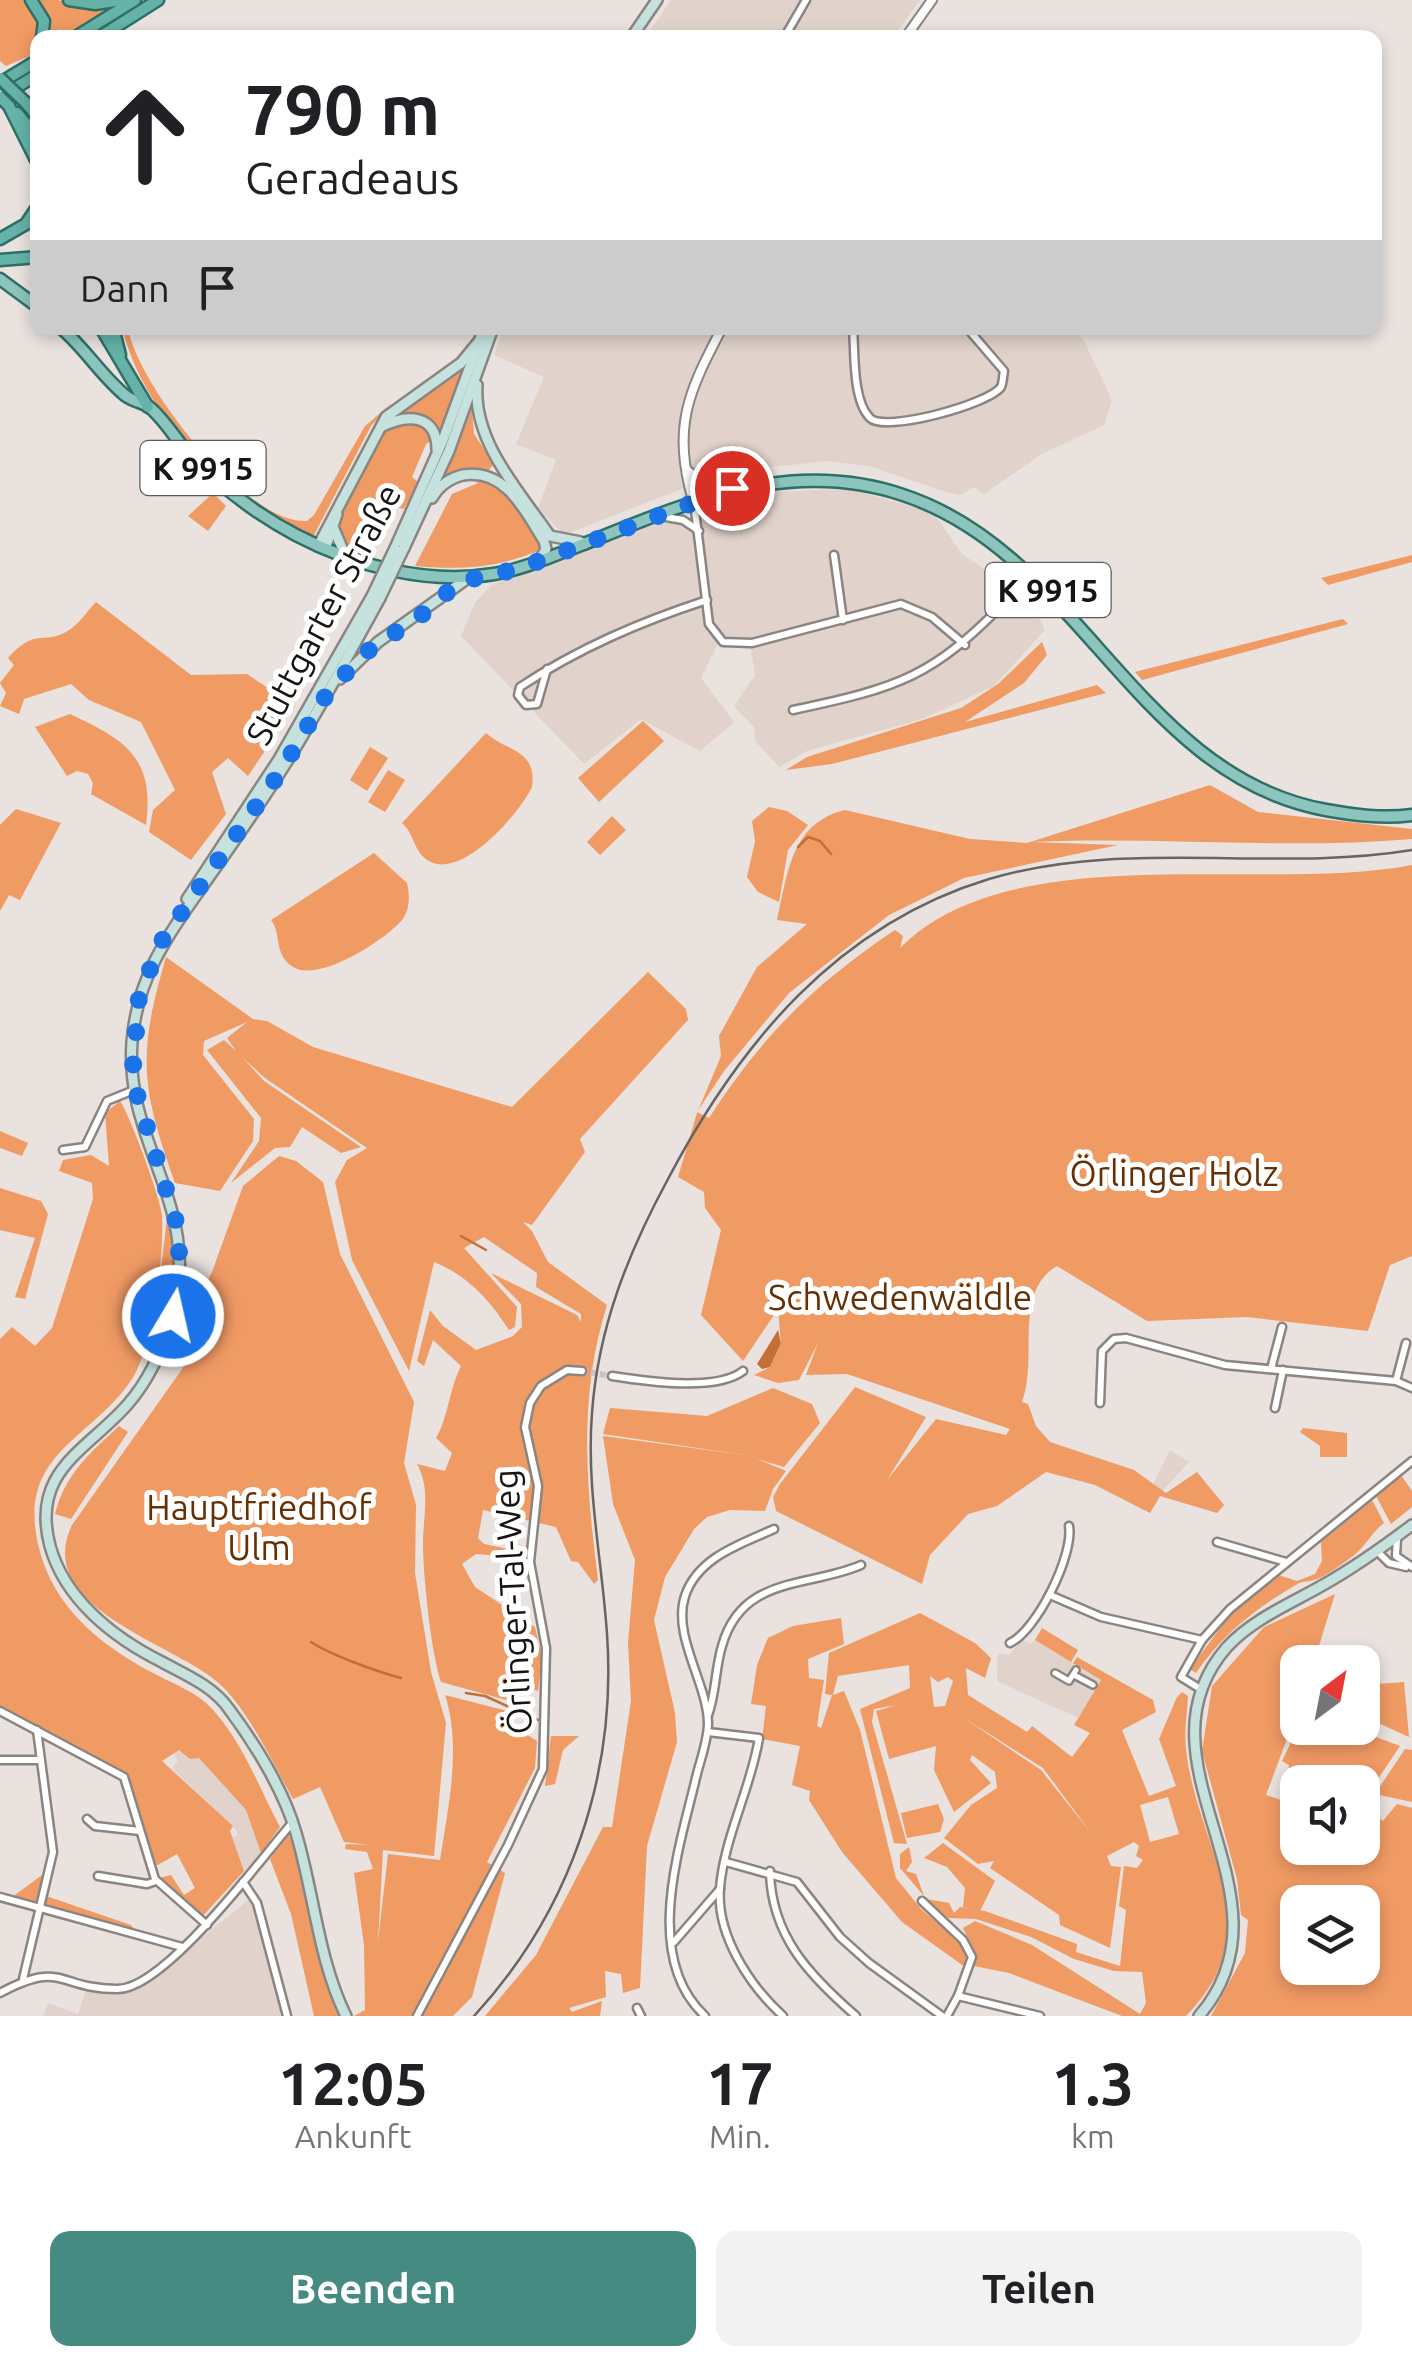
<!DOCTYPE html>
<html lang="de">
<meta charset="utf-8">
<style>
body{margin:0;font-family:Ubuntu,sans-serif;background:#f2f2f2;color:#202124;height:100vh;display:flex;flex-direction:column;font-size:38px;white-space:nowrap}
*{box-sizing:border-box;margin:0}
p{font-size:32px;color:#757577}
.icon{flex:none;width:55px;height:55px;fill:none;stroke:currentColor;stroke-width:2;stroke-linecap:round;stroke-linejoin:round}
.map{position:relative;height:2016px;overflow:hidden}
.sheet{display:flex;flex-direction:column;background:#fff;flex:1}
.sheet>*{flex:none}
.banner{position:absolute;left:30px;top:30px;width:1352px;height:305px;border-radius:20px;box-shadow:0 5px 15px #0003;background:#fff;color:#202124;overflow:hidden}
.needle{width:65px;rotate:32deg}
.buttons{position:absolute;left:1280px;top:1645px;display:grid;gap:20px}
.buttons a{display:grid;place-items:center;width:100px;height:100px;border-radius:20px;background:#fff;box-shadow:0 5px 15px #0003;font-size:50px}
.pin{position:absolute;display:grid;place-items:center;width:85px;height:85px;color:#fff;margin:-42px;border:5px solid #fff;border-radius:50%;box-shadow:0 2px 10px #0007}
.me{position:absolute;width:110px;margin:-55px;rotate:9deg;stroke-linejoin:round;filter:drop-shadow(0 0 8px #0008)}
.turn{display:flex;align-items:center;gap:35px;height:210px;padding:0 50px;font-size:45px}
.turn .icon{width:130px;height:130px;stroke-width:2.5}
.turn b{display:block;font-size:70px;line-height:85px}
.then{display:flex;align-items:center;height:95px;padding:0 50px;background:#0003;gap:20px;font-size:38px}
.eta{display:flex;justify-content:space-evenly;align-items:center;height:170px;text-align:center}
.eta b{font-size:60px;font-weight:600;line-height:70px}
.cta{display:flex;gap:20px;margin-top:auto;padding:20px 50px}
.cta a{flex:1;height:115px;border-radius:20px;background:#468b81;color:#fff;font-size:40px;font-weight:600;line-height:115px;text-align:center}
.cta a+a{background:#f2f2f2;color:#202124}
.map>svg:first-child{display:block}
.built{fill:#e1d3cb}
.green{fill:#f09a64;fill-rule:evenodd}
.water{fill:#c36f37}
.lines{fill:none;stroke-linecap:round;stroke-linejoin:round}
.stream{stroke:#c36f37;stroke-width:2.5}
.minor-tunnel{stroke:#cac3c0;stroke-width:6;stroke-dasharray:6 3;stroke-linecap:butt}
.pedestrian-casing{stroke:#8b8581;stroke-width:10}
.minor-casing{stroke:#8b8581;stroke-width:11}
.tertiary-casing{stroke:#8b8581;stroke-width:12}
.secondary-casing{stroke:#8b8581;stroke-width:14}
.primary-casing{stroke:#306f66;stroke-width:15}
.trunk-casing{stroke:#306f66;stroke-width:15}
.pedestrian{stroke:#fff;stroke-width:5}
.minor{stroke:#fff;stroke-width:6}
.tertiary{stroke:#fff;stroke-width:8}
.secondary{stroke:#c5e2df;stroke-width:9}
.primary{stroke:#8bc5be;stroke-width:10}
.trunk{stroke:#64b2a8;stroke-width:10}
.rail{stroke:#686461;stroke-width:2.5}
.secondary-bridge-casing{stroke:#8b8581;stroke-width:14;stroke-linecap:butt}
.trunk-bridge-casing{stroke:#306f66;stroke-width:15;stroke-linecap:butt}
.secondary-bridge{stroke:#c5e2df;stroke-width:9}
.trunk-bridge{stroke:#64b2a8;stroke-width:10}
.route{stroke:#1a73e8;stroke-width:18;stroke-dasharray:0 32.4}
.labels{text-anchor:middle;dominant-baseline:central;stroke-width:10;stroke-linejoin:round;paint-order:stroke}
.shield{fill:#fff;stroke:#5d5b5a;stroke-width:2.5}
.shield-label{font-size:32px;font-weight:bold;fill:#171513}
.street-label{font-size:35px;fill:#171513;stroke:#fff}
.park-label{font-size:35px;fill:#673004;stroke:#fff}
</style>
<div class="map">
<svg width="1412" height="2016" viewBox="0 0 1412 2016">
<rect width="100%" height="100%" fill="#e9e2de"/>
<g class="built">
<path d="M671 0H920L893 37 645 38Z"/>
<path d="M503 328H1070L1084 341 1112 400 1104 425 1040 455 984 494 974 487 960 495 949 493 869 466 825 461 705 475 686 469 689 486 564 535 538 508 556 460 516 444 544 377 494 355Z"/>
<path d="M849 489 933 512 962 554 1029 599 1045 630 994 686 922 719 807 751 779 767 755 741 754 727 734 706 755 675 751 649 718 643 701 678 734 722 700 751 641 719 584 764 461 636 475 603 491 585 644 527 683 520 750 492Z"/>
<path d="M1170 1450 1189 1462 1162 1491 1153 1484Z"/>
<path d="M1022 1639 1031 1644 1035 1640 1101 1680 1078 1718 997 1681 998 1653 1009 1655Z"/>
<path d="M179 1750 199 1758 246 1810 261 1853 244 1871 232 1836H237V1831L172 1768 178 1761 172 1751Z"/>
<path d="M251 1898 284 2016H43L48 2003 78 2014 87 1987 120 1992 139 1987Z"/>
</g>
<g class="green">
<path d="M0 0H57L107 10 64 37 38 38 37 53 6 66 0 61Z"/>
<path d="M122 328H128C137 384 246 525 307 521L314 515 365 426 391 404 371 426 313 537C227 498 146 421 122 328Z"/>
<path d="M469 360 440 435 426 444 412 477 418 482 404 509 391 506 368 543V557C357 553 343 547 339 534 332 511 382 428 399 410 419 390 449 381 469 360Z"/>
<path d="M471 399 474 434 494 464 488 471 541 543 536 552C494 568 459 570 415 566L452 494 478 483 473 479 440 482Z"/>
<path d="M213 493 226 506 208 531 188 516Z"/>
<path d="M1412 555V562L1328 585 1321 578Z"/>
<path d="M96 602 191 675 247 674 295 706 248 776 228 758 212 772 226 814 191 860 149 832 153 810 175 790 141 722 89 700 71 684 24 699 19 714 0 706 6 693 0 683 14 665 8 658C36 627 42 645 66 632 77 627 88 610 96 602Z"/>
<path d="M1343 619 1348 624 1142 680 1135 672Z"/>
<path d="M1042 642 1047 655 1024 683 965 722 1097 685 1106 693 832 764 786 770 807 757 961 708 998 684Z"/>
<path d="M70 714C125 740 155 757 146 825L91 794 93 783 88 774 77 771 67 776 35 727Z"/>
<path d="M643 721 664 741 599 802 578 778Z"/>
<path d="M486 733C507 752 537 749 532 787 519 814 462 880 429 861 413 852 415 834 402 823Z"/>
<path d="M370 747 388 758 367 791 350 780Z"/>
<path d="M388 770 405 780 385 812 368 802Z"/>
<path d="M1210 785 1258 812 1412 829V839C1285 850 1159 836 1032 842L1118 845 964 878 889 915 789 993 724 1071 697 1112 709 1118C762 1036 814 984 895 930L903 936 900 948C1012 835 1264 894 1412 865V1256L1390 1265 1368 1331 1247 1317 1147 1321 1057 1266C1012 1293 1039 1358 1022 1402L1028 1404 1036 1426 1050 1442 1134 1470 1166 1493 1197 1472 1224 1505 1217 1513 1160 1496 1150 1513 1095 1485 1046 1472 997 1506 968 1514 930 1555 922 1584 776 1511 773 1497 780 1484 855 1387 926 1417 887 1480 936 1419 1006 1435 1010 1429 847 1374 806 1375 818 1343 799 1380 778 1383 754 1375 770 1367 781 1343 778 1309 743 1361 701 1315 721 1230 705 1208 704 1192 678 1177 697 1113 721 1056 719 1036 757 967 807 924 777 920C788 873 791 823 845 810L970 839 1027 843Z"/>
<path d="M769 807 787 811 808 825 788 850 779 902 758 892 747 877 755 841 752 821Z"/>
<path d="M16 809 61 823 20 900 9 895 0 911V825Z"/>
<path d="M612 816 626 830 600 855 587 842Z"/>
<path d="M374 853 407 883C410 896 410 910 402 920 384 941 318 983 293 967 273 954 282 934 271 920Z"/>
<path d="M166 957 253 1019 267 1021 313 1047 512 1107 648 972 686 1009 688 1020 580 1139 585 1152 532 1225 523 1222 532 1231 548 1262 607 1305C578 1397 586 1485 598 1580L594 1584 578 1562 571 1561 556 1527 483 1510 478 1538 484 1544 523 1552 521 1558 476 1554 462 1564 475 1587 535 1627 542 1657 538 1691 517 1683 510 1701 441 1682C431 1651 424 1583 423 1549 422 1519 432 1491 417 1464L445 1471 452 1453 436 1438C448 1418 449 1390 461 1366L433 1340 424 1366 417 1361 430 1310 443 1326 476 1350 513 1336 522 1327 521 1304 491 1273 577 1315 581 1322V1314L536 1287 537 1273 484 1237 464 1248 517 1307 515 1327 509 1330C489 1299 468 1276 434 1262L409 1371 352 1260 335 1182 347 1160 367 1148 265 1078 243 1058 264 1081 361 1147 341 1153 302 1127 290 1147 275 1148 231 1183 259 1141 261 1118 207 1050 224 1040 236 1051 227 1038 247 1022 204 1041 203 1055 254 1119 253 1141 220 1191 175 1183C141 1086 137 1057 166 957Z"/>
<path d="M120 1101C129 1113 161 1199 162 1215 164 1256 154 1344 132 1379 92 1440 15 1453 39 1548 54 1608 100 1645 153 1673 170 1682 191 1690 206 1703 239 1733 259 1788 280 1827L261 1853 246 1810 199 1758 190 1759 179 1750 162 1761 233 1826 230 1831 244 1871 200 1919 155 1879 171 1875 184 1895 195 1888 177 1854 158 1865 150 1864 129 1777 0 1709V1339L12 1327 35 1346 52 1328 93 1199 92 1183 59 1171 63 1160 91 1155 109 1166 105 1113Z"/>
<path d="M0 1131 28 1143 22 1156 0 1148Z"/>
<path d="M279 1156 296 1161 323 1182 340 1254 414 1402 404 1463 416 1505 415 1573 431 1672 446 1723 434 1856 383 1850 378 1942 388 1854 440 1860C448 1808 462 1747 445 1695L507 1711 510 1724 537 1741 535 1768 487 1862 505 1873 472 1997 453 2016H354L365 2010 364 1945 354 1873 373 1869 367 1852 345 1849 346 1844 370 1845 344 1842 320 1787 293 1799C272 1762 253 1719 224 1688 184 1645 31 1611 72 1525L192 1355 186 1345 191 1337 183 1332 212 1272 243 1186Z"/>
<path d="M0 1188 41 1201 48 1214 25 1299 15 1297 35 1238 0 1230Z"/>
<path d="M168 1211 175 1265 164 1319 156 1308Z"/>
<path d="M773 1388 812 1404 820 1423 784 1467 757 1459 786 1471 773 1489 765 1511 730 1510 707 1517 694 1529 665 1577 654 1620 675 1713 677 1742 647 1846 640 1988 623 1993 621 1974 605 1971 606 1997 569 2008 572 2012 602 2001 600 2016H485L536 1955 603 1827H612L631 1701 628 1643 635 1560 613 1504 603 1436 745 1455 603 1434 610 1408 707 1416Z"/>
<path d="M119 1426 128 1432 71 1519 55 1514C65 1474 90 1453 119 1426Z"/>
<path d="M1303 1428 1347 1433V1457H1320V1446L1300 1432Z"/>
<path d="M1401 1475 1412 1491V1507L1391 1524 1376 1496Z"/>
<path d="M1372 1500 1384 1523C1372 1532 1365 1547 1353 1556 1342 1564 1327 1576 1314 1580 1309 1582 1303 1581 1299 1583 1258 1607 1224 1632 1196 1673L1190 1669 1231 1613 1278 1575 1297 1581 1315 1574 1322 1561 1321 1542Z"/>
<path d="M1335 1594 1314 1662H1298L1297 1712 1266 1795 1287 1802 1293 1830 1297 1829 1298 1848H1362L1363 1807 1383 1821 1397 1804 1412 1808V2016H1211L1245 1953 1248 1920 1241 1915 1237 1879 1202 1751 1212 1686 1264 1627ZM1298 1902H1362V1968H1298Z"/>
<path d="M920 1613 975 1643 991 1658 985 1678 966 1668 968 1695 1027 1732 1032 1726 1072 1757 1090 1733 1074 1725 1101 1680 1073 1663 1077 1657 1153 1700 1156 1712 1122 1730 1149 1796 1176 1786 1159 1739 1177 1697 1182 1692 1188 1696C1187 1714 1184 1732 1186 1750 1197 1847 1273 1929 1186 2016H1122L1009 1973 974 1966 977 1957 963 1928 975 1921 1032 1945 1140 2014 1146 2003 1142 1972 1114 1971 1074 1959 1031 1937 976 1919 948 1918 926 1899 949 1903 954 1913 960 1907 985 1911 1077 1944 1076 1952 1120 1966 1126 1910 1119 1906 1124 1866 1137 1868 1143 1860 1136 1856 1139 1846 1134 1842 1107 1856 1111 1866 1121 1867 1110 1948 1060 1925 1059 1915 990 1868 994 1861 978 1864 944 1838 971 1805 997 1788 995 1772 972 1755 970 1760 991 1783 954 1812 934 1770 936 1746 889 1759 876 1711 896 1705 874 1709 872 1722 907 1844 894 1843 860 1709 910 1688 909 1665 838 1676 833 1695 844 1691 860 1730 896 1878 921 1909 961 1943 969 1958 965 1967 902 1922 842 1852 809 1800 810 1791 792 1785 800 1746 762 1739 766 1706 751 1704 757 1665 768 1638 793 1626 841 1618 844 1644 808 1659 809 1678 824 1680 817 1726 821 1728 832 1695 825 1694 829 1653ZM930 1676 938 1682 948 1677 953 1681 945 1706 934 1707ZM961 1716 1043 1768 1091 1833 1041 1770ZM1168 1797 1179 1834 1150 1842 1140 1805Z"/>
<path d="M1042 1628 1078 1650 1071 1662 1035 1640Z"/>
<path d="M1404 1682 1409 1737 1363 1716V1685Z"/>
<path d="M1298 1728 1344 1744 1352 1728 1400 1746 1363 1801 1362 1782H1298L1297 1818 1287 1789 1289 1765 1282 1761Z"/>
<path d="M551 1736H579L563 1750 555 1784 545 1786Z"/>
<path d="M1405 1749 1412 1750V1802L1375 1794Z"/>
<path d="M938 1804 944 1819 940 1832 907 1838 901 1813Z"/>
<path d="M288 1834 298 1853 347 2016H314L291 1914 270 1859Z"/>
<path d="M943 1843 995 1881 980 1911 963 1907 965 1888 947 1867 924 1858Z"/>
<path d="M909 1847 912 1862 906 1871 916 1874 924 1896 900 1868V1854Z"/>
<path d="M46 1872 36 1905 14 1898 15 1895Z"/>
<path d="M46 1896 131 1925 135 1930 43 1906Z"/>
</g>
<path class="water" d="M778 1330 781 1343 770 1367 762 1369 757 1364Z"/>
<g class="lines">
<g class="stream">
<path d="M798 847 808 837 820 841 831 854"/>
<path d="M461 1236 486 1250"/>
<path d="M311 1642C331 1655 375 1671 401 1678"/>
<path d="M466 1693 485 1696 538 1720"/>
</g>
<path class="minor-tunnel" d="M582 1371 612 1376"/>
<defs>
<g id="pedestrian">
<path d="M1055 1673 1069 1681 1076 1670"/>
<path d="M1074 1675 1093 1685"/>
</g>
<g id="minor">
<path d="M784 38 806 0"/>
<path d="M853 328C855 352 852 400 870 418 885 433 989 404 1001 387 1003 383 1003 375 1004 371L967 328"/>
<path d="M694 502 709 624 723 642 752 643 901 604 932 617 965 645"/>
<path d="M660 516 683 520 699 531"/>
<path d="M834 555 843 620"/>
<path d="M547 669 537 704 526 705 518 695 520 687C579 648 640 622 707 600"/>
<path d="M793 710C900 687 932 678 1010 597"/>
<path d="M63 1150 85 1147 107 1101 134 1090"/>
<path d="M1271 1369 1282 1327"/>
<path d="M612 1376C644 1381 716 1392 743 1371"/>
<path d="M1396 1381 1406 1343"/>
<path d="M1100 1403 1102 1351 1114 1339 1126 1338 1225 1365 1396 1381 1412 1388"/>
<path d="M1275 1408 1283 1370"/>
<path d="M1397 1538 1396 1556 1412 1567"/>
<path d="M1217 1542 1286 1562"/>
<path d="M1378 1552 1389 1563 1406 1567"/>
<path d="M1050 1595 1101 1617 1202 1640"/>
<path d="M1010 1643C1037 1630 1074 1555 1069 1526"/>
<path d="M1202 1690 1181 1677 1202 1640 1230 1609 1412 1461"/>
<path d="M0 1711 124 1777 155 1879 207 1925"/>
<path d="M708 1715C716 1694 715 1669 722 1646 742 1575 808 1588 861 1565"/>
<path d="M708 1732 759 1738C751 1788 724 1838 720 1888 716 1935 750 1986 783 2016"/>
<path d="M0 1760H40"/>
<path d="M87 1819 95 1826 140 1831"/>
<path d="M726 1862 797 1882 840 1937 869 1963 942 2016"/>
<path d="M770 1871C771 1936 810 1976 856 2016"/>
<path d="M98 1876 147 1884 156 1881"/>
<path d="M243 1882 257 1903 287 2016"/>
<path d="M0 1897 182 1947"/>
<path d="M922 1901 963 1940 972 1957 958 1996"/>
<path d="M674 1942 720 1889"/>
<path d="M23 1979 53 1852 37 1730"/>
<path d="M0 1993C63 1959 58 1989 117 1989 164 1990 260 1860 292 1823"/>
<path d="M637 2008 641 2016"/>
<path d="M417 2016 508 1845 543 1769 546 1648 530 1562 538 1486 525 1427 530 1403 541 1386 567 1370 582 1371"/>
<path d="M705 2016C643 1959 678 1852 695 1782 699 1763 708 1742 708 1723 707 1682 672 1636 685 1596 698 1557 741 1544 774 1529"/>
<path d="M947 2016 958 1996 1040 2016"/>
</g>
<g id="tertiary">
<path d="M905 38 932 0"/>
<path d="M687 470 700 481 733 488"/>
<path d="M693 501C672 426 688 393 722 328"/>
</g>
<g id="secondary">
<path d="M631 38 657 0"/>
<path d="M477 385C473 442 519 491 550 536L581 542"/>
<path d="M381 427C406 414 437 413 437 450"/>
<path d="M432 498C439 486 450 478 463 475 506 468 525 511 544 541L546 549 539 561"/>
<path d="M334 529 346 557"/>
<path d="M318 546 386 417 461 363 479 341"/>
<path d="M395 548 443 440 484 328"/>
<path d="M404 548 449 451 493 328"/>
<path d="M325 549 337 514"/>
<path d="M340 679 378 642 468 578"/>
<path d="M187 899 279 759 372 596"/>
<path d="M346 2016C318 1959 314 1893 296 1833 284 1791 255 1744 229 1709 213 1686 186 1675 162 1662 114 1638 65 1600 50 1546 30 1470 88 1450 128 1404 148 1381 161 1353 170 1324 207 1210 124 1147 132 1042 137 978 166 938 202 887 229 849 256 810 281 771 317 715 348 656 380 598"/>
<path d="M1199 2016C1303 1896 1126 1762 1227 1647 1253 1619 1290 1604 1323 1585 1355 1567 1383 1547 1412 1525"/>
</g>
<g id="primary">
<path d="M0 279 38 307"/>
<path d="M61 328C85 348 102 377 126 396 133 401 141 402 148 406 163 417 176 440 189 454 220 486 256 514 296 535 355 566 427 585 494 574 525 569 554 555 584 544 688 502 790 457 903 495 1080 553 1137 776 1326 810 1354 815 1383 819 1412 815"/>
</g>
<g id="trunk">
<path d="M31 0 44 21 42 38"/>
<path d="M69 0 95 4 121 0"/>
<path d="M74 38 135 0"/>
<path d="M98 38 158 0"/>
<path d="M0 83 38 60"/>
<path d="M9 92 38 74"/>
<path d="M25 102 38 117"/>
<path d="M9 106 38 164"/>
<path d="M17 113 38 138"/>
<path d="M0 239 26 224 38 206"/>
<path d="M0 260 38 257"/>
<path d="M101 328 148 407"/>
<path d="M113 328 120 355"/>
</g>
</defs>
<use href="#pedestrian" class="pedestrian-casing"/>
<use href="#minor" class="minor-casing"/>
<use href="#tertiary" class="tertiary-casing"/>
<use href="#secondary" class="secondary-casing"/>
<use href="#primary" class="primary-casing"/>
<use href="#trunk" class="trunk-casing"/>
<use href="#pedestrian" class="pedestrian"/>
<use href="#minor" class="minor"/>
<use href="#tertiary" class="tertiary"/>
<use href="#secondary" class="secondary"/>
<use href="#primary" class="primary"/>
<use href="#trunk" class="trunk"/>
<path class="rail" d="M474 2016C570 1912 617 1775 607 1634 602 1560 586 1487 592 1413 598 1328 628 1253 668 1179 739 1044 837 925 989 879 1126 838 1272 873 1412 850"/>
<defs>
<g id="secondary-bridge">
<path d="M372 596 395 548"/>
<path d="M380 598 404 548"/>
</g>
<g id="trunk-bridge">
<path d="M0 78 25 102"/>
<path d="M0 97 9 106"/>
</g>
</defs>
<use href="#secondary-bridge" class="secondary-bridge-casing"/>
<use href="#trunk-bridge" class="trunk-bridge-casing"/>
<use href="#secondary-bridge" class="secondary-bridge"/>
<use href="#trunk-bridge" class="trunk-bridge"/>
</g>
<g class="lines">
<path class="route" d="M173 1316 180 1275 178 1228 132 1078 139 997 161 942 281 771 328 692 365 653 430 609 458 582 518 569 732 488"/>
</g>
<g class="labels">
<g class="shield">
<rect x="140.5" y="441" width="125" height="54" rx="8"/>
<rect x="985.5" y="563" width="125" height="54" rx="8"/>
</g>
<g class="shield-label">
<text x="203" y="468">K 9915</text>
<text x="1048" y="590">K 9915</text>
</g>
<g class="street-label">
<text transform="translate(323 614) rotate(-62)">Stuttgarter Straße</text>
<text transform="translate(512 1602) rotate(-93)">Örlinger-Tal-Weg</text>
</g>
<g class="park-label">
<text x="1174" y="1173">Örlinger Holz</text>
<text x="900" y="1297">Schwedenwäldle</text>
<text x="259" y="1507">Hauptfriedhof<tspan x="259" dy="40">Ulm</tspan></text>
</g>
</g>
</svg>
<div class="buttons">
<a><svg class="needle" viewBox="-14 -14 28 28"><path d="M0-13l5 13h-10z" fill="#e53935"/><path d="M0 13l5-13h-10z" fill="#757577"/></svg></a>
<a><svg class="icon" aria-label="sound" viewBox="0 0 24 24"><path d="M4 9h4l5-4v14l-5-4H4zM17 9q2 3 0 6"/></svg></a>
<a><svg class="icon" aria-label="layers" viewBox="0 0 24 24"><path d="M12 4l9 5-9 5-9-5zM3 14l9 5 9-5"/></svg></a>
</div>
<div class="pin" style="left:732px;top:488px;background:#d93025"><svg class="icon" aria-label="arrive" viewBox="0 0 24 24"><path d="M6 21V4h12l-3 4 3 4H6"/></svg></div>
<svg class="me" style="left:173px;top:1316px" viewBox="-20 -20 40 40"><circle r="17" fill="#1a73e8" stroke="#fff" stroke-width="3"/><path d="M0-11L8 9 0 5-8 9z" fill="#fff"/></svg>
<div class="banner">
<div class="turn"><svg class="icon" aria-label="ahead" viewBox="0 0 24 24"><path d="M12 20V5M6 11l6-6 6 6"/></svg><div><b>790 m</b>Geradeaus</div></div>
<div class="then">Dann<svg class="icon" aria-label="arrive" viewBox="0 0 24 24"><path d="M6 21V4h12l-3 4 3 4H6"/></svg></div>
</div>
</div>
<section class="sheet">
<div class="eta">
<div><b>12:05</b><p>Ankunft</p></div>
<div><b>17</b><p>Min.</p></div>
<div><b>1.3</b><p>km</p></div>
</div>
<div class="cta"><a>Beenden</a><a>Teilen</a></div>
</section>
